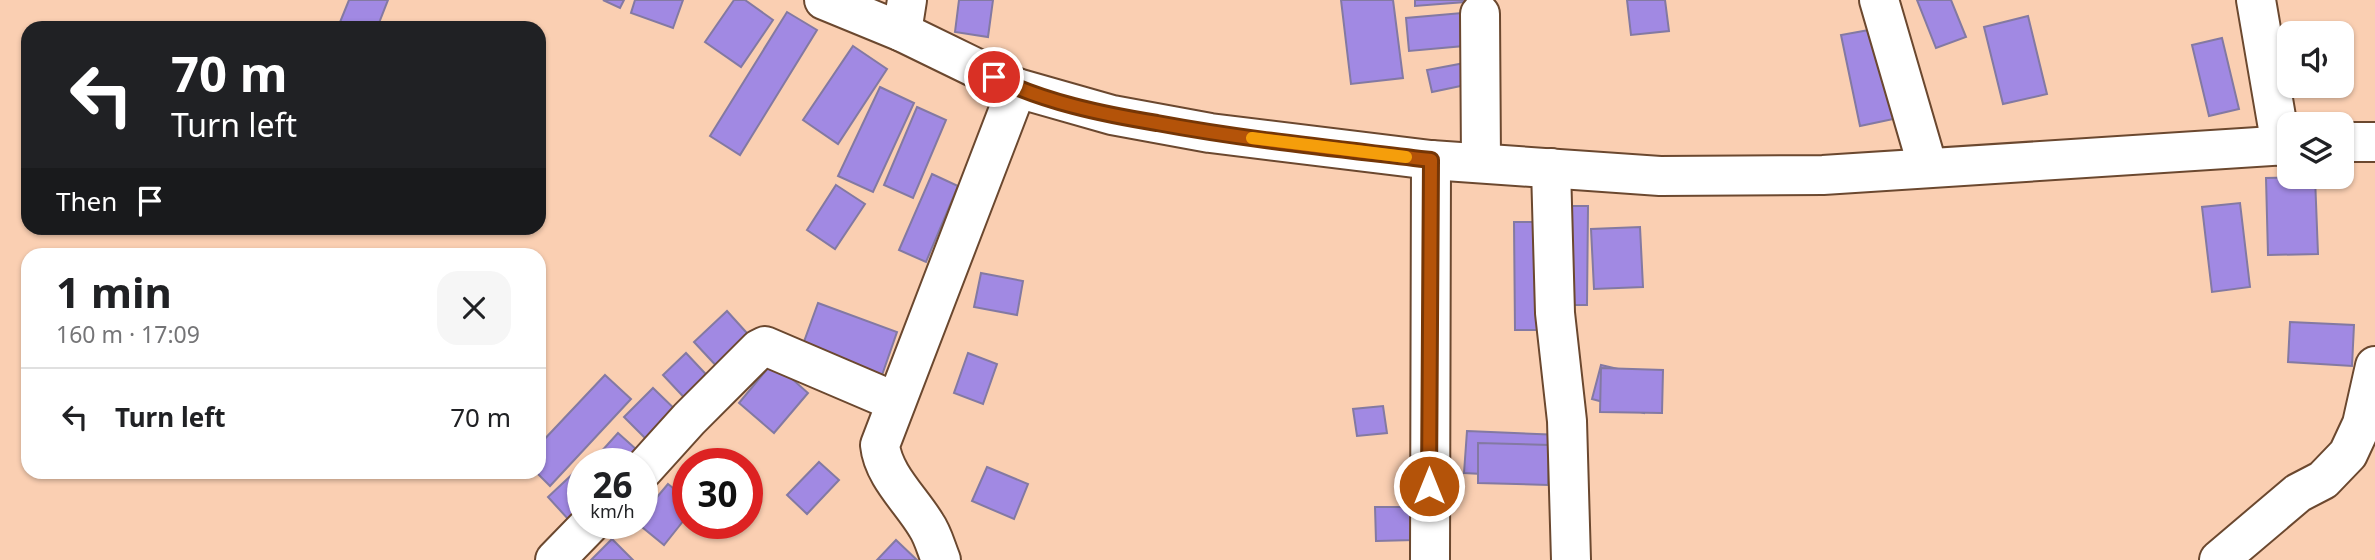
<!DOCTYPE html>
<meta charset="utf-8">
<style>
body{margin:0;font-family:"Noto Sans",sans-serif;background:#f6f6f6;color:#202124;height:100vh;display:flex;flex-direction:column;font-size:26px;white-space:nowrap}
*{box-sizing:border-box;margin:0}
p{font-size:23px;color:#757577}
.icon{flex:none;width:38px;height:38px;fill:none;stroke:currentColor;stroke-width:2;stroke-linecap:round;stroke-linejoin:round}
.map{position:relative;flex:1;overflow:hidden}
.sheet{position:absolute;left:21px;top:248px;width:525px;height:231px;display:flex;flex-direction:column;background:#fff;border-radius:21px;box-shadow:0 2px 5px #0004}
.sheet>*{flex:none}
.guide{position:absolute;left:21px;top:21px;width:525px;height:214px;border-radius:21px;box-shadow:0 2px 5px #0004;background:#202124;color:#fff;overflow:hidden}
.buttons{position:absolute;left:2277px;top:21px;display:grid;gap:14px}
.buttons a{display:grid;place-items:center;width:77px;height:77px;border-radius:14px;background:#fff;box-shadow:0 2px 5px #0004;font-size:35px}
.speed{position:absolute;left:567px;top:448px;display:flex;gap:14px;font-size:35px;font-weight:700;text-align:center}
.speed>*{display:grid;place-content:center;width:91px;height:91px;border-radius:50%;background:#fff;box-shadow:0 2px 5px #0004;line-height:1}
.speed small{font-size:18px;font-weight:400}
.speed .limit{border:10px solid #d22;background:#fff;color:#111}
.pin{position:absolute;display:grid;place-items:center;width:60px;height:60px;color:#fff;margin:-30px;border:4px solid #fff;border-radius:50%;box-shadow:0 2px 7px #0007}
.me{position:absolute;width:77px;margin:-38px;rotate:0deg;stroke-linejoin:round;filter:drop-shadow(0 0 5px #0008)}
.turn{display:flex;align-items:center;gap:24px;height:147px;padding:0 35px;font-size:32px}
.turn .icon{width:91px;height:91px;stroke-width:2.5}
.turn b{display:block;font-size:49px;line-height:60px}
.then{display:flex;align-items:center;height:66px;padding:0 35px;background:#0003;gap:14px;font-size:26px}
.round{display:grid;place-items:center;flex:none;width:74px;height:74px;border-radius:21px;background:#f6f6f6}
.summary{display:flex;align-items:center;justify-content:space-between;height:119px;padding:0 35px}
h1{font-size:42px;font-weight:700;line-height:52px}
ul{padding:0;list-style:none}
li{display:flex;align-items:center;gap:21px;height:98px;padding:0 35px;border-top:2px solid #e0e0e0}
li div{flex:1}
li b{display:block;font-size:26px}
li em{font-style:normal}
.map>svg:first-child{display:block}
.building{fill:#a189e3;stroke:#8379a2;stroke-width:2}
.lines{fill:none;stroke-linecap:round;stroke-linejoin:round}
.minor-casing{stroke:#6b482f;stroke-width:42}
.minor{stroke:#fff;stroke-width:38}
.route-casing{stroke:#753606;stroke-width:18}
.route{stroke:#b45309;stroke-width:12}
.slow{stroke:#f59e0b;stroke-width:12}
</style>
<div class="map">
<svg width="2375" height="560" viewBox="0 0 2375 560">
<rect width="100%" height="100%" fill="#facfb2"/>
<g class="building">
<path d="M349 0H388L377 28 338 27Z"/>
<path d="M603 0H624L620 8Z"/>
<path d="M635 0H683L673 28 631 13Z"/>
<path d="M734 0H745L773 20 741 67 705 42Z"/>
<path d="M959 0H993L988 37 955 32Z"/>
<path d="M1341 0H1393L1403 78 1351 84Z"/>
<path d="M1415 0H1478V1L1415 6Z"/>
<path d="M1627 0H1665L1669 31 1631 35Z"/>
<path d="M1917 0H1951L1966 37 1936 48Z"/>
<path d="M787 12 817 30 740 155 710 136Z"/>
<path d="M1473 12 1475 45 1409 51 1406 18Z"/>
<path d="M2028 16 2047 94 2003 104 1984 27Z"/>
<path d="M1880 28 1898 118 1860 126 1841 35Z"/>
<path d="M2222 38 2239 109 2209 116 2192 45Z"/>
<path d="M853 46 887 69 838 144 803 120Z"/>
<path d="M1470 62 1475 83 1432 92 1427 70Z"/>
<path d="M880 87 914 103 873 192 838 176Z"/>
<path d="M917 107 946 120 913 198 884 185Z"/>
<path d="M932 174 958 186 926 262 899 250Z"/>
<path d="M2315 177 2318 254 2268 255 2266 178Z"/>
<path d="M836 185 865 204 835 249 807 230Z"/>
<path d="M2240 203 2250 287 2212 292 2202 207Z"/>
<path d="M1559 206H1588L1587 305H1558Z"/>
<path d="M1514 222H1544L1545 330H1515Z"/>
<path d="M1640 227 1643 287 1594 289 1591 229Z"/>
<path d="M981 273 1023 281 1017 315 974 307Z"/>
<path d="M818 303 897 332 881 378 801 350Z"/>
<path d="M727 311 755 342 722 372 694 342Z"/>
<path d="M2290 322 2354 325 2352 366 2288 362Z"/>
<path d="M686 353 716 385 693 407 663 375Z"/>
<path d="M968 353 997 364 983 404 954 393Z"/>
<path d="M773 362 808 393 774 433 739 403Z"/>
<path d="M1601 365 1652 377 1644 413 1592 399Z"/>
<path d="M1601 368 1663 370 1662 413 1600 412Z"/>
<path d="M605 375 631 399 550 486 536 472H539V445Z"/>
<path d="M653 388 684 418 655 448 624 417Z"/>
<path d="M1383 406 1387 433 1357 436 1353 409Z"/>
<path d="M1467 431 1562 435 1560 478 1464 473Z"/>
<path d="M618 433 646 458 641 464H590Z"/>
<path d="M1478 443 1549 445 1548 485 1478 483Z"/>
<path d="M819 462 839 480 807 514 787 495Z"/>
<path d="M987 467 1028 484 1014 519 972 501Z"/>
<path d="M579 468 583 472V523L578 530 548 497Z"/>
<path d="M668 484 688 500V515L664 545 637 523H642V515Z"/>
<path d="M1375 507H1413L1414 540 1376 541Z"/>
<path d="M612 539 633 560H591Z"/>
<path d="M896 540 917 560H877Z"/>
</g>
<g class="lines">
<defs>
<g id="minor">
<path d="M824 0 902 32 1017 88 1112 115 1210 133 1431 160 1660 176 1823 175 2289 145"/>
<path d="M1879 0 1928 168"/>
<path d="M2256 0 2281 146"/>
<path d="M1480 14 1481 162"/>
<path d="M902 32 907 0"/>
<path d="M2342 142H2375"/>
<path d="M1551 168 1555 313 1567 421 1571 560"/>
<path d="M642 471 689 419 759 349 765 346 896 402"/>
<path d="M555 560 591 523"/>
<path d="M941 560C936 548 933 535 926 525 911 500 883 475 880 445L1017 88"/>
<path d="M1430 560 1431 160"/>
<path d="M2219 560 2298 493 2323 480 2348 454 2362 424 2375 366"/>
</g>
</defs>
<use href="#minor" class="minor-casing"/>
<use href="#minor" class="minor"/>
</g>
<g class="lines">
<defs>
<path id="route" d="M994 77C1044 102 1102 114 1157 123 1248 140 1340 149 1431 160L1429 486"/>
</defs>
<use href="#route" class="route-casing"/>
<use href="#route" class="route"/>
<path class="slow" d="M1252 138 1406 157"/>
</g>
</svg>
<div class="buttons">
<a><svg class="icon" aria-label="sound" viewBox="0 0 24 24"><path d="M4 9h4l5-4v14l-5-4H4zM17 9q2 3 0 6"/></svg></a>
<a><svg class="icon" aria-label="layers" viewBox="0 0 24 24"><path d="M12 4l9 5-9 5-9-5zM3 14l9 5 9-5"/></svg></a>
</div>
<div class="speed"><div>26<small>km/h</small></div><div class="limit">30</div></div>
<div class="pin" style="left:994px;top:77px;background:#d93025"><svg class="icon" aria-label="arrive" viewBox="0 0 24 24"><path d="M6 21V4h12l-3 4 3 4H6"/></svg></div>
<svg class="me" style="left:1429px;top:486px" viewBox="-20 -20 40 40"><circle r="17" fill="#b45309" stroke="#fff" stroke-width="3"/><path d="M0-11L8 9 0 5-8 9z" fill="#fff"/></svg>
<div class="guide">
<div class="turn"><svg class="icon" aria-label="left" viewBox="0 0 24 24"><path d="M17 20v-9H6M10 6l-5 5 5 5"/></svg><div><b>70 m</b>Turn left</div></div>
<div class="then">Then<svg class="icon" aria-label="arrive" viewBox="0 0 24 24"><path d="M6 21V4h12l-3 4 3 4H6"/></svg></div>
</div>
<section class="sheet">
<div class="summary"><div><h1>1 min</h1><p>160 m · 17:09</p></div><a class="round"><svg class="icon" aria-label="close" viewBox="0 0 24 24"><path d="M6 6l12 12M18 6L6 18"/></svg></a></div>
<ul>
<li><svg class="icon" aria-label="left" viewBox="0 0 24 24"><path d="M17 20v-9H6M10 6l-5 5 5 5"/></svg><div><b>Turn left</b></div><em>70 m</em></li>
</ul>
</section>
</div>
